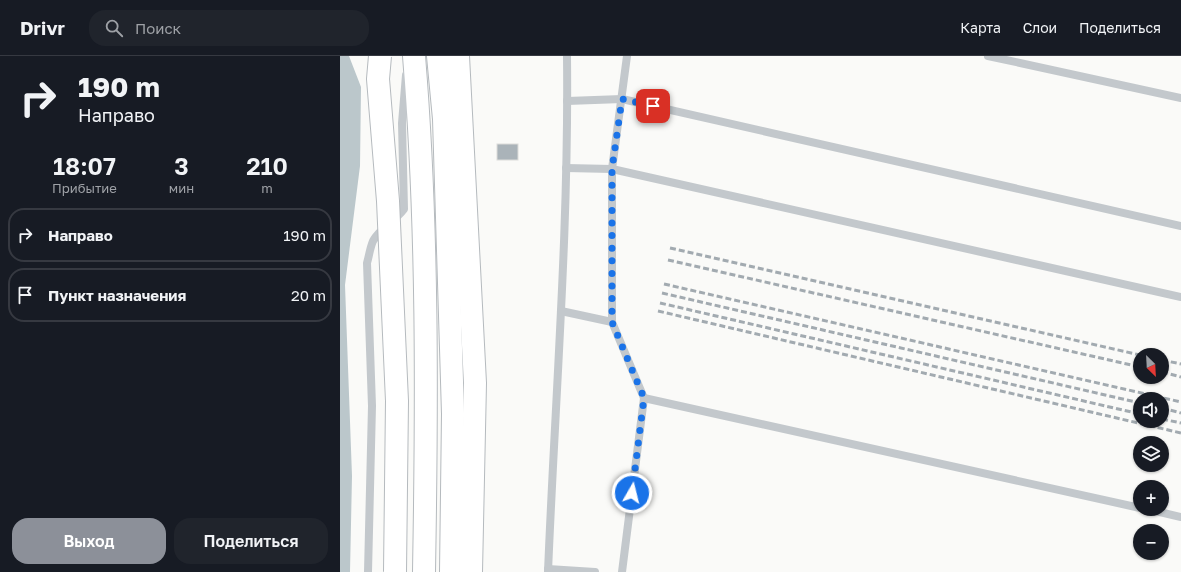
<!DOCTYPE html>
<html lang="ru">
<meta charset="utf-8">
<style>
body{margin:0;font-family:"Golos Text",sans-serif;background:#20242c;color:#f1f3f6;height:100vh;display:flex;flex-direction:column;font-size:15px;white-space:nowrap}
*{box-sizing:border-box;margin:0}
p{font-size:13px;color:#9ea1a6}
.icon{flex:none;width:22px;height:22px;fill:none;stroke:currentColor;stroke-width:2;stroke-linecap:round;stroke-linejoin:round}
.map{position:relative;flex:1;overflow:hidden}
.drawer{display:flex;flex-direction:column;background:#171b24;width:340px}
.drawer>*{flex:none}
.banner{background:#171b24;color:#f1f3f6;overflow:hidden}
.needle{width:26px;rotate:156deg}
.tools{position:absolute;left:793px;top:292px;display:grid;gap:8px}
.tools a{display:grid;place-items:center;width:36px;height:36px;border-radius:50%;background:#171b24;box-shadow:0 1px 3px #0004;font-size:20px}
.pin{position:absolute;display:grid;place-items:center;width:34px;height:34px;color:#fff;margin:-17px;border-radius:8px;box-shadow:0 2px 6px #0006}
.me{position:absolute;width:44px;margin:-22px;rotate:8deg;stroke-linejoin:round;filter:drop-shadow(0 0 3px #0008)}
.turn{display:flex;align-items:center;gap:14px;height:84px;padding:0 12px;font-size:18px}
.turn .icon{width:52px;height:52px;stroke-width:2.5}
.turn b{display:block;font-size:28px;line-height:34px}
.eta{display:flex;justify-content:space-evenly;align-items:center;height:68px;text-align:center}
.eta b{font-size:24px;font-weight:600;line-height:28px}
.action{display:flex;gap:8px;margin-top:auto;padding:8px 12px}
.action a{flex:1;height:46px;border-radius:16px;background:#8c9099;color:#fff;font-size:16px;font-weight:600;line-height:46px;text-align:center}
.action a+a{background:#20242c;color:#f1f3f6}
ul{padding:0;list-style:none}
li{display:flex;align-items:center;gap:12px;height:54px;margin:0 8px 6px;padding:0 4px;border:2px solid #363941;border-radius:16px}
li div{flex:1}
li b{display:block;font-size:15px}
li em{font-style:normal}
header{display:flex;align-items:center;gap:24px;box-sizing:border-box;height:56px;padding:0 20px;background:#171b24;border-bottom:1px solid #363941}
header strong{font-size:19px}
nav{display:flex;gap:22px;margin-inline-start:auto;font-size:14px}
.search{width:280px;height:36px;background:#20242c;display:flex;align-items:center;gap:10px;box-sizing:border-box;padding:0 14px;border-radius:16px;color:#9ea1a6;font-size:15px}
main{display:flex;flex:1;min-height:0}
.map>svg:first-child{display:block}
.water{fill:#bbc7cb}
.building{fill:#aab3b9;stroke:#dcdcda}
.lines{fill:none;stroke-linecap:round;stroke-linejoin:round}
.primary-casing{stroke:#b5babe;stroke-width:24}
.lane{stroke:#c3c8cc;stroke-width:8}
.primary{stroke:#fff;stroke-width:22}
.rail{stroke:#a2aab0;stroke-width:3;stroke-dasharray:6 3;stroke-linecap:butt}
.primary-bridge-casing{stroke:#b5babe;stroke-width:24;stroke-linecap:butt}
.primary-bridge{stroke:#fff;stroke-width:22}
.route{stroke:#1a73e8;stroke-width:7;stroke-dasharray:0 12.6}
</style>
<header>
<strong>Drivr</strong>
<div class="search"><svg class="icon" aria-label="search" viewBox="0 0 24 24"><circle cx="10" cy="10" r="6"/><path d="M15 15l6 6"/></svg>Поиск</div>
<nav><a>Карта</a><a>Слои</a><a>Поделиться</a></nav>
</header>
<main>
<section class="drawer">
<div class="banner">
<div class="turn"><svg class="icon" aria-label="right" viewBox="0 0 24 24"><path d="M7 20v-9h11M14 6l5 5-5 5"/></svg><div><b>190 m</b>Направо</div></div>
</div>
<div class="eta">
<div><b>18:07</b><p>Прибытие</p></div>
<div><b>3</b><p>мин</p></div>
<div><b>210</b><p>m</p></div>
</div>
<ul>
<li><svg class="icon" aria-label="right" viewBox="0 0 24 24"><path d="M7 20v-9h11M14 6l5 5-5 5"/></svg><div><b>Направо</b></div><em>190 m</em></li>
<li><svg class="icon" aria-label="arrive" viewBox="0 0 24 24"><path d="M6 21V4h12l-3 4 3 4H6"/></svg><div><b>Пункт назначения</b></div><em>20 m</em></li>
</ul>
<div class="action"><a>Выход</a><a>Поделиться</a></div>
</section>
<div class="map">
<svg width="841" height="516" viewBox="0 0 841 516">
<rect width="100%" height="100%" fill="#fafaf8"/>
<path class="water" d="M0 0H9L21 31 20 110 5 229 12 420 10 516H0Z"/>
<rect class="building" x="157" y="88" width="21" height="16"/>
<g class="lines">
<defs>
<g id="primary">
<path d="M74 0C88 171 87 344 84 516"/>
<path d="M98 0 104 63 113 358 111 516"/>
<path d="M118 0 135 327 131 516"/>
</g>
</defs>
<use href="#primary" class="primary-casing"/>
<g class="lane">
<path d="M648 0 841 42"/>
<path d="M227 45 282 43 841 170"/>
<path d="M226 112 272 113 841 241"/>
<path d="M221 255 272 266 304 342"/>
<path d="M272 266V113L287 0"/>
<path d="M807 453 841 461"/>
<path d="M208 513 255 516"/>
<path d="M28 516 32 350 27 207C29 200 30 192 33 185 40 172 55 165 64 153L62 67 66 19"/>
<path d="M208 516C215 344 229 172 227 0"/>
<path d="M282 516 304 342 800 452"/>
</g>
<use href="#primary" class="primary"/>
<g class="rail">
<path d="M330 192 800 299"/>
<path d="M328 204 800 311"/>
<path d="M324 228 841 346"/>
<path d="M322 237 800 347"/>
<path d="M320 247 800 358"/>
<path d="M318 255 841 377"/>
<path d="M822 304 841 308"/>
<path d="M822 316 841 321"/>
<path d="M822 352 841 357"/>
<path d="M822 363 841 367"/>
</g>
<defs>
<path id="primary-bridge" d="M40 0 38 23 48 145 57 345 55 516"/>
</defs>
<use href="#primary-bridge" class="primary-bridge-casing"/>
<use href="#primary-bridge" class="primary-bridge"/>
</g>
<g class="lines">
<path class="route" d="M292 437 304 342 272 266V113L282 43 313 50"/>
</g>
</svg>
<div class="tools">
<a><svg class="needle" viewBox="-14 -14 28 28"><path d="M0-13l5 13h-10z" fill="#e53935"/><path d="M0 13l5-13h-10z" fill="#9ea1a6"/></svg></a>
<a><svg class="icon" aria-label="sound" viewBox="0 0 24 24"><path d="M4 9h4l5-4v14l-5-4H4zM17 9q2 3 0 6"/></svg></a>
<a><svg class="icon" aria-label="layers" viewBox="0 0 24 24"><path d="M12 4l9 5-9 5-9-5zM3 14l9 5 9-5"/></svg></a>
<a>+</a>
<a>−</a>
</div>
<div class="pin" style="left:313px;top:50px;background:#d93025"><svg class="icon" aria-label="arrive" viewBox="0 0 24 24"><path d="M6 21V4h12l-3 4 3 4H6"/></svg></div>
<svg class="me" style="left:292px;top:437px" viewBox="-20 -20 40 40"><circle r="17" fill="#1a73e8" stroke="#fff" stroke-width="3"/><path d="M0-11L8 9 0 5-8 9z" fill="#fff"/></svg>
</div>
</main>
